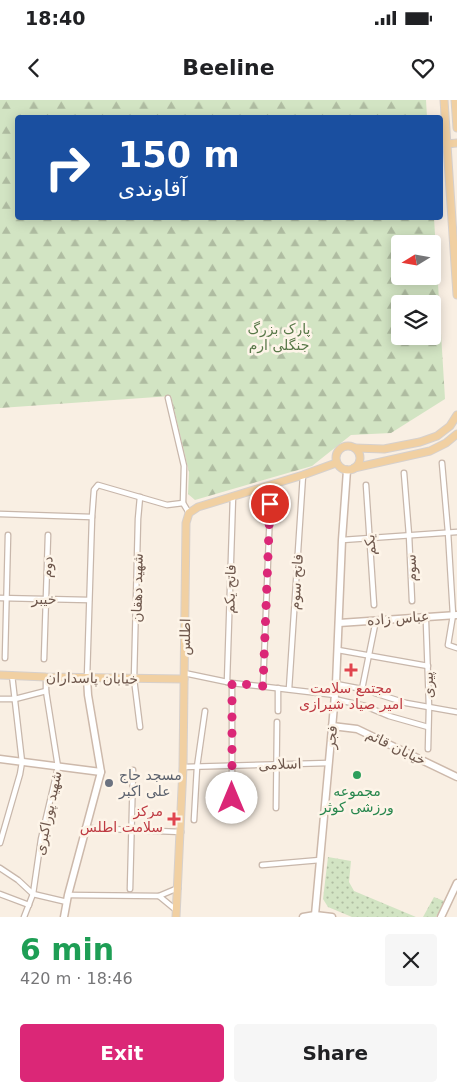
<!DOCTYPE html>
<meta charset="utf-8">
<style>
body{margin:0;font-family:"DejaVu Sans",Cairo,sans-serif;background:#f6f6f6;color:#202124;height:100vh;display:flex;flex-direction:column;font-size:19px;white-space:nowrap}
*{box-sizing:border-box;margin:0}
p{font-size:16px;color:#757577}
.icon{flex:none;width:28px;height:28px;fill:none;stroke:currentColor;stroke-width:2;stroke-linecap:round;stroke-linejoin:round}
.map{position:relative;height:817px;overflow:hidden}
.sheet{display:flex;flex-direction:column;background:#fff;flex:1}
.sheet>*{flex:none}
.top-card{position:absolute;left:15px;top:15px;width:428px;height:105px;border-radius:5px;box-shadow:0 2px 12px #0003;background:#1a4fa0;color:#fff;overflow:hidden}
.needle{width:32px;rotate:259deg}
.controls{position:absolute;left:391px;top:135px;display:grid;gap:10px}
.controls a{display:grid;place-items:center;width:50px;height:50px;border-radius:5px;background:#fff;box-shadow:0 2px 12px #0003;font-size:25px}
.pin{position:absolute;display:grid;place-items:center;width:42px;height:42px;color:#fff;margin:-21px;border:2px solid #fff;border-radius:50%;box-shadow:0 1px 5px #0007}
.me{position:absolute;width:55px;margin:-28px;rotate:0deg;stroke-linejoin:round;filter:drop-shadow(0 0 4px #0008)}
.turn{display:flex;align-items:center;gap:18px;height:105px;padding:0 20px;font-size:22px}
.turn .icon{width:65px;height:65px;stroke-width:2.5}
.turn b{display:block;font-size:35px;line-height:42px}
.round{display:grid;place-items:center;flex:none;width:52px;height:52px;border-radius:5px;background:#f6f6f6}
.headline{display:flex;align-items:center;justify-content:space-between;height:85px;padding:0 20px}
h1{font-size:30px;font-weight:800;line-height:38px;color:#1e9e55}
.action{display:flex;gap:10px;margin-top:auto;padding:10px 20px}
.action a{flex:1;height:58px;border-radius:5px;background:#db2777;color:#fff;font-size:20px;font-weight:800;line-height:58px;text-align:center}
.action a+a{background:#f6f6f6;color:#202124}
.status{display:flex;justify-content:space-between;align-items:center;height:35px;padding:0 25px;background:#fff;direction:ltr}
.status svg{height:14px;fill:currentColor}
header{display:flex;justify-content:space-between;align-items:center;height:65px;padding:0 20px;background:#fff;font-size:22px;font-weight:800}
.map>svg:first-child{display:block}
.forest{fill:url(#forest-firs);fill-rule:evenodd}
.park{fill:url(#park-dots)}
.lines{fill:none;stroke-linecap:round;stroke-linejoin:round}
.street-casing{stroke:#c8b7ab;stroke-width:7}
.secondary-casing{stroke:#cdb9ab;stroke-width:9}
.primary-casing{stroke:#d6d0cd;stroke-width:9}
.street{stroke:#fff;stroke-width:4.5}
.secondary{stroke:#fff;stroke-width:6}
.primary{stroke:#f1d0a2;stroke-width:7}
.route{stroke:#db2777;stroke-width:9;stroke-dasharray:0 16.2}
.health-dot{fill:#e0444e;stroke:#fdf4e8;stroke-width:2}
.leisure-dot{fill:#2e9e5b;stroke:#fdf4e8;stroke-width:2}
.worship-dot{fill:#6b7280;stroke:#fdf4e8;stroke-width:2}
.labels{text-anchor:middle;dominant-baseline:central;stroke-width:5;stroke-linejoin:round;paint-order:stroke}
.park-label{font-size:14px;fill:#587848;stroke:#fdf4e8}
.street-label{font-size:14px;fill:#6e574c;stroke:#fdf4e8}
.health-label{font-size:14px;fill:#be3a42;stroke:#fdf4e8}
.worship-label{font-size:14px;fill:#5b616d;stroke:#fdf4e8;text-anchor:start}
.leisure-label{font-size:14px;fill:#27864d;stroke:#fdf4e8}
</style>
<div class="status"><b>18:40</b><svg viewBox="0 0 49 12"><path d="M0 12V9h3v3zM5 12V6h3v6zM10 12V3h3v9zM15 12V0h3v12zM26 1h20v11H26zM47 4h2v5h-2z"/></svg></div>
<header><svg class="icon" aria-label="back" viewBox="0 0 24 24"><path d="M15 5l-7 7 7 7"/></svg>Beeline<svg class="icon" aria-label="heart" viewBox="0 0 24 24"><path d="M12 20l-8-8c-3-5 5-10 8-4 3-6 11-1 8 4z"/></svg></header>
<div class="map">
<svg width="457" height="817" viewBox="0 0 457 817">
<defs>
<pattern id="forest-firs" width="22" height="20" patternUnits="userSpaceOnUse" patternTransform="scale(1.25)"><rect width="22" height="20" fill="#d2e4c3"/><path d="M5 1l3.5 6h-7zM16 11l3.5 6h-7z" fill="#afbca1"/></pattern>
<pattern id="park-dots" width="8" height="8" patternUnits="userSpaceOnUse" patternTransform="scale(1.25)"><rect width="8" height="8" fill="#d2e4c3"/><path d="M2 2h.1M6 6h.1" fill="none" stroke="#afbca1" stroke-width="1.8" stroke-linecap="round"/></pattern>
</defs>
<rect width="100%" height="100%" fill="#f9efe3"/>
<path class="forest" d="M0 0H426L427 17 18 18V118H434L445 299 391 333 351 335 312 366 195 400 188 394 189 372 171 296 0 308ZM400 144H432V176H400ZM400 204H432V236H400Z"/>
<g class="park">
<path d="M328 757 351 761 349 782 354 791 416 817H352L328 807 323 799Z"/>
<path d="M434 797 444 801 436 817H423Z"/>
</g>
<g class="lines">
<defs>
<g id="street">
<path d="M168 298 184 366 183 403 189 413"/>
<path d="M442 363 448 432 453 515 448 545 457 548"/>
<path d="M404 373 409 435 412 501"/>
<path d="M366 385 374 505"/>
<path d="M0 414 92 417"/>
<path d="M342 440 457 432"/>
<path d="M0 498 89 500"/>
<path d="M426 522 429 607 428 649"/>
<path d="M338 550 428 566"/>
<path d="M5 558 8 435"/>
<path d="M44 559 48 435"/>
<path d="M184 573 232 583 335 595"/>
<path d="M87 578 92 417 94 390 98 385 167 405 183 403"/>
<path d="M227 582 233 396"/>
<path d="M336 584 362 589 406 603 457 612"/>
<path d="M263 586 271 385"/>
<path d="M289 589 303 375"/>
<path d="M362 589 376 520"/>
<path d="M0 599H15L46 591"/>
<path d="M334 599 365 606 389 616 428 627"/>
<path d="M278 611V588"/>
<path d="M140 627 134 579 138 419 140 397"/>
<path d="M183 667 329 663"/>
<path d="M276 708 277 622"/>
<path d="M232 714V583"/>
<path d="M194 720 197 667 205 611"/>
<path d="M85 728 181 732"/>
<path d="M0 743 20 674 22 662 12 575"/>
<path d="M262 765 320 760"/>
<path d="M0 768 18 780 33 794 67 802"/>
<path d="M130 789 133 670"/>
<path d="M0 794 29 805"/>
<path d="M68 795 159 796"/>
<path d="M176 810 159 796 178 788"/>
<path d="M24 817 33 794 41 739 58 667 46 591V577"/>
</g>
<g id="secondary">
<path d="M339 523 457 515"/>
<path d="M332 626 357 629 457 677"/>
<path d="M0 659 101 672"/>
<path d="M315 815 336 584 342 440 347 370"/>
<path d="M64 817 68 795 101 672 88 595 87 578"/>
<path d="M303 817 315 815 332 817"/>
<path d="M441 817 457 783"/>
</g>
<g id="primary">
<path d="M444 0 457 195"/>
<path d="M455 0 457 28"/>
<path d="M447 44 457 43"/>
<circle cx="348" cy="358" r="12"/>
<path d="M355 348 384 349 420 342 437 336 450 326 457 315"/>
<path d="M354 368 430 351 446 343 457 334"/>
<path d="M0 575 46 577 184 579"/>
<path d="M176 817 183 667 186 423 189 413 198 407 303 375 336 363"/>
</g>
</defs>
<use href="#street" class="street-casing"/>
<use href="#secondary" class="secondary-casing"/>
<use href="#primary" class="primary-casing"/>
<use href="#street" class="street"/>
<use href="#secondary" class="secondary"/>
<use href="#primary" class="primary"/>
</g>
<g class="lines">
<path class="route" d="M232 698V583L263 586 270 404"/>
</g>
<g class="health-dot">
<path d="M348.5 562.5h5v5h5v5h-5v5h-5v-5h-5v-5h5z"/>
<path d="M171.5 711.5h5v5h5v5h-5v5h-5v-5h-5v-5h5z"/>
</g>
<circle class="leisure-dot" cx="357" cy="675" r="5"/>
<circle class="worship-dot" cx="109" cy="683" r="5"/>
<g class="labels">
<g class="park-label">
<text x="279" y="229">پارک بزرگ<tspan x="279" dy="16">جنگلی ارم</tspan></text>
</g>
<g class="street-label">
<text transform="translate(370 445) rotate(-94)">یکم</text>
<text transform="translate(47 467) rotate(-87)">دوم</text>
<text transform="translate(411 468) rotate(-93)">سوم</text>
<text transform="translate(296 482) rotate(-86)">فاتح سوم</text>
<text transform="translate(137 488) rotate(-89)">شهید دهقان</text>
<text transform="translate(230 489) rotate(-88)">فاتح یکم</text>
<text transform="translate(44 499) rotate(1)">خیبر</text>
<text transform="translate(398 518) rotate(-4)">عباس زاده</text>
<text transform="translate(185 537) rotate(-89)">اطلس</text>
<text transform="translate(92 578) rotate(1)">خیابان پاسداران</text>
<text transform="translate(428 585) rotate(-91)">پیری</text>
<text transform="translate(331 637) rotate(-85)">فجر</text>
<text transform="translate(396 647) rotate(26)">خیابان قائم</text>
<text transform="translate(280 664) rotate(-2)">اسلامی</text>
<text transform="translate(48 713) rotate(-78)">شهید پوراکبری</text>
</g>
<g class="health-label">
<text x="351" y="588">مجتمع سلامت<tspan x="351" dy="16">امیر صیاد شیرازی</tspan></text>
<text x="163" y="711" text-anchor="end">مرکز<tspan x="163" dy="16">سلامت اطلس</tspan></text>
</g>
<g class="worship-label">
<text x="119" y="675">مسجد حاج<tspan x="119" dy="16">علی اکبر</tspan></text>
</g>
<g class="leisure-label">
<text x="357" y="691">مجموعه<tspan x="357" dy="16">ورزشی کوثر</tspan></text>
</g>
</g>
</svg>
<div class="controls">
<a><svg class="needle" viewBox="-14 -14 28 28"><path d="M0-13l5 13h-10z" fill="#e53935"/><path d="M0 13l5-13h-10z" fill="#757577"/></svg></a>
<a><svg class="icon" aria-label="layers" viewBox="0 0 24 24"><path d="M12 4l9 5-9 5-9-5zM3 14l9 5 9-5"/></svg></a>
</div>
<div class="pin" style="left:270px;top:404px;background:#d93025"><svg class="icon" aria-label="arrive" viewBox="0 0 24 24"><path d="M6 21V4h12l-3 4 3 4H6"/></svg></div>
<svg class="me" style="left:232px;top:698px" viewBox="-20 -20 40 40"><circle r="19" fill="#fff"/><path d="M0-13L10 11 0 6-10 11z" fill="#db2777"/></svg>
<div class="top-card">
<div class="turn"><svg class="icon" aria-label="right" viewBox="0 0 24 24"><path d="M7 20v-9h11M14 6l5 5-5 5"/></svg><div><b>150 m</b>آقاوندی</div></div>
</div>
</div>
<section class="sheet">
<div class="headline"><div><h1>6 min</h1><p>420 m · 18:46</p></div><a class="round"><svg class="icon" aria-label="close" viewBox="0 0 24 24"><path d="M6 6l12 12M18 6L6 18"/></svg></a></div>
<div class="action"><a>Exit</a><a>Share</a></div>
</section>
